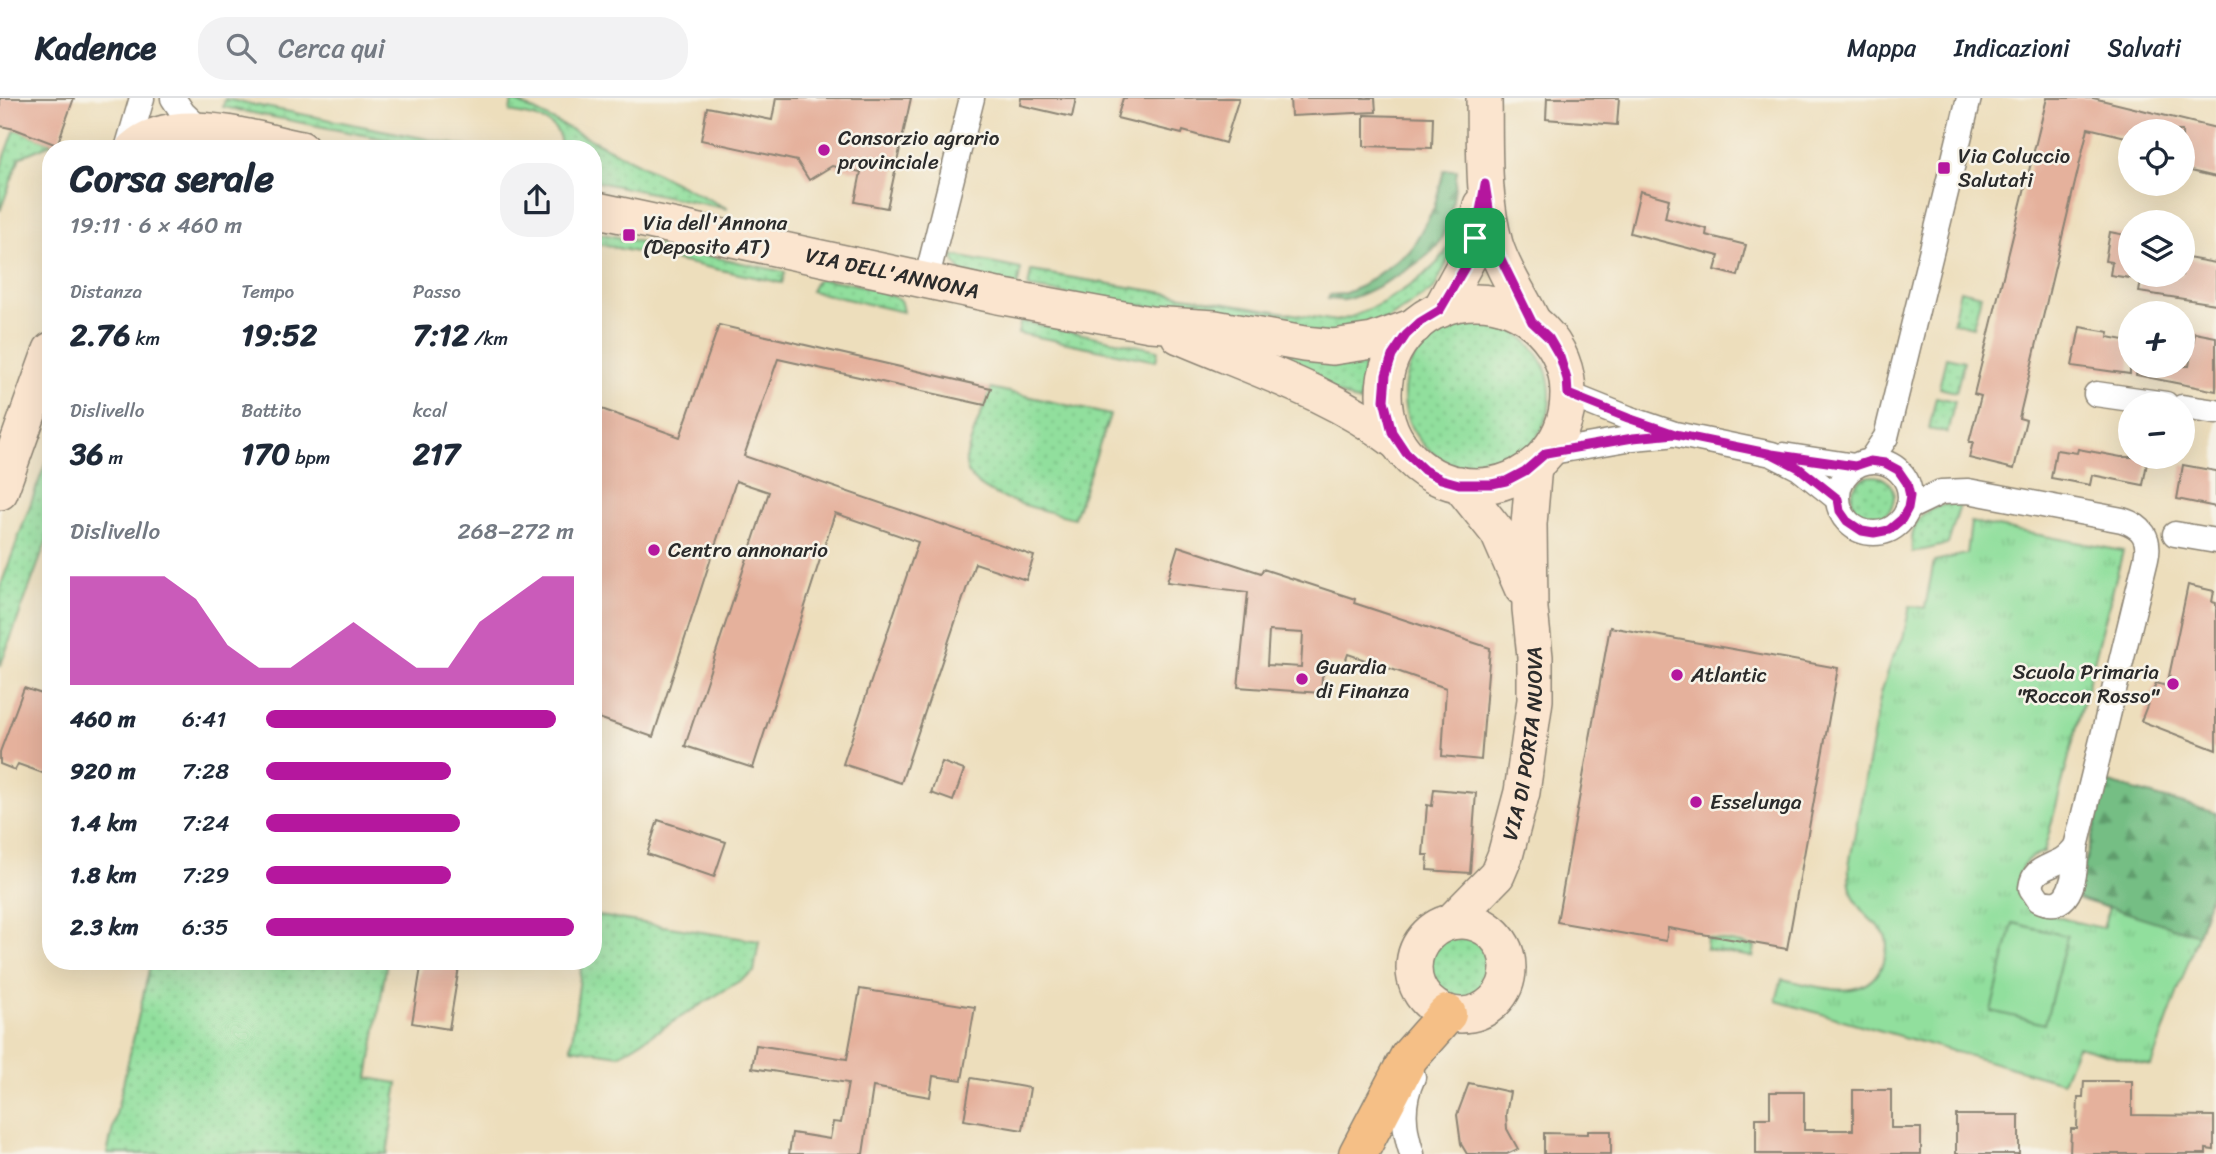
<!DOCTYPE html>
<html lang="it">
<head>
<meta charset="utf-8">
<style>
	:root { --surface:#fff; --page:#f2f2f3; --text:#1f2937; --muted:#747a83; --line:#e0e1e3; --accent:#b5179e }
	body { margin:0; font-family:Sriracha,sans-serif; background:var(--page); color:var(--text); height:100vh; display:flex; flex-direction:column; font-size:26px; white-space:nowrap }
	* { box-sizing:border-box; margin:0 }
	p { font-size:23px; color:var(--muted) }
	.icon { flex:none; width:38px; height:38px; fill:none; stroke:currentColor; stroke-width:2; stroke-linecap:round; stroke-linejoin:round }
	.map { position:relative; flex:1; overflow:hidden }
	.details { position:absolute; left:42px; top:42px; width:560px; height:830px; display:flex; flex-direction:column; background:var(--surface); border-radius:28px; box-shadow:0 7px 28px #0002 }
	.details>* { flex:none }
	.tools { position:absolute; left:2118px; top:21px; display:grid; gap:14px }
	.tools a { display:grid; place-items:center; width:77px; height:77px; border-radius:50%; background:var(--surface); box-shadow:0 7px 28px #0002; font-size:35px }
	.pin { position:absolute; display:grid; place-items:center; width:60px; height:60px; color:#fff; margin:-30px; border-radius:14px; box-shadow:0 4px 10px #0006 }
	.round { display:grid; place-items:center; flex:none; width:74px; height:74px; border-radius:28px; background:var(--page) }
	.overview { display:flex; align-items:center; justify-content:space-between; height:119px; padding:0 28px }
	h1 { font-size:38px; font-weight:700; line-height:52px }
	.metrics { display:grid; grid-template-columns:repeat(3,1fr); gap:10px; height:119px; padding:7px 28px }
	.metrics div { display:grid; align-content:center }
	.metrics b { font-size:30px; font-weight:700 }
	.metrics small { font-size:19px; font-weight:400 }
	.metrics p { font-size:19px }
	.chart { height:196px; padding:14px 28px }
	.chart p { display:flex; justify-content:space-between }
	.chart svg { width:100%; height:126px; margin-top:7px; fill:var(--accent); opacity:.7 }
	ul { padding:0 28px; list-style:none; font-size:23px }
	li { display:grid; grid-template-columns:112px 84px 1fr; align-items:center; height:52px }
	li i { height:18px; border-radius:9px; background:var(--accent) }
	header { display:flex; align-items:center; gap:42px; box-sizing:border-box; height:98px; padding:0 35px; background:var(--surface); border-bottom:2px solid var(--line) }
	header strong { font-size:33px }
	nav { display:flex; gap:38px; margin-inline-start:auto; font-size:24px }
	.search { width:490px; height:63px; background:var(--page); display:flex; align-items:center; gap:18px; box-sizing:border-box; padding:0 24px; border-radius:28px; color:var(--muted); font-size:26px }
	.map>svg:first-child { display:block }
	.grass { fill:url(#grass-dots); stroke:#5e8564; stroke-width:2 }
	.forest { fill:url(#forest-firs); stroke:#507458; stroke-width:2 }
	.park { fill:url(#park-tufts); stroke:#5e8564; stroke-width:2 }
	.garden { fill:#91df9d; stroke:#5e8564; stroke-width:2 }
	.building { fill:#e5b19c; fill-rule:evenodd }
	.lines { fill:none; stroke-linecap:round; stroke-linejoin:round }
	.street-casing { stroke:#8c8474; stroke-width:27 }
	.secondary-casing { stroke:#8c8474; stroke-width:38 }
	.highway-casing { stroke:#8c8474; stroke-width:41 }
	.street { stroke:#fff; stroke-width:24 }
	.secondary { stroke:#fbe5cf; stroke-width:35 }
	.highway { stroke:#f5bf86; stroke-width:38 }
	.route-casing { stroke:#fff; stroke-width:14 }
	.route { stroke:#b5179e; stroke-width:9 }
	.poi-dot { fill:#b5179e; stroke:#f7f3e8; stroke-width:2.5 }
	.labels { text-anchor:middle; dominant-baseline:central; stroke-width:5; stroke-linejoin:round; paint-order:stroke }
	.poi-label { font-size:21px; fill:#2b2b2b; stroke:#f7f3e8; text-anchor:start }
	.street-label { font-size:21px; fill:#2b2b2b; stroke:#f7f3e8 }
</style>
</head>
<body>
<header>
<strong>Kadence</strong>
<div class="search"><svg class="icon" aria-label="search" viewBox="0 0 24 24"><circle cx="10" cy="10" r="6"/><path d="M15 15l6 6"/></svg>Cerca qui</div>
<nav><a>Mappa</a><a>Indicazioni</a><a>Salvati</a></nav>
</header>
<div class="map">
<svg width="2216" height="1056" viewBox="0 0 2216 1056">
	<defs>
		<pattern id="grass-dots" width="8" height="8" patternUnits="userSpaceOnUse" patternTransform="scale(1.75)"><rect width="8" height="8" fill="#91df9d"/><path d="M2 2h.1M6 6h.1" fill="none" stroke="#7dc087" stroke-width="1.8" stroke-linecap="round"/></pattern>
		<pattern id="forest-firs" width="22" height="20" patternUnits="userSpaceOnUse" patternTransform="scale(1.75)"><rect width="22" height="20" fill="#74be84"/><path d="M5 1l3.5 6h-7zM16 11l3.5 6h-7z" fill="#5f9b6c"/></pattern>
		<pattern id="park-tufts" width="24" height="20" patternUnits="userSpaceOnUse" patternTransform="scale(1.75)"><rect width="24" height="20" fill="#91df9d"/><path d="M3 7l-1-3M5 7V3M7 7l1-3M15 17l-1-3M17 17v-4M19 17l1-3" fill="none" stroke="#7dc087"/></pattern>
	</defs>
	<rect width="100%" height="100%" fill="#f7f3e8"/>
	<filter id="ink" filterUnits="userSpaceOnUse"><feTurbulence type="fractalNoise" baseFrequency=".0143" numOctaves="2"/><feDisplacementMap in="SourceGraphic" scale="14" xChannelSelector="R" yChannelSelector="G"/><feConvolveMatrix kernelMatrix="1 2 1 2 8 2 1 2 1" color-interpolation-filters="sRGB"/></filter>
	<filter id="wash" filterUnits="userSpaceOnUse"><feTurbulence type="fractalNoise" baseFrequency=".00686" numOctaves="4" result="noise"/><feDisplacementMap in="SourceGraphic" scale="28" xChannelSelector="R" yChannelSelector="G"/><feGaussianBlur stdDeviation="1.57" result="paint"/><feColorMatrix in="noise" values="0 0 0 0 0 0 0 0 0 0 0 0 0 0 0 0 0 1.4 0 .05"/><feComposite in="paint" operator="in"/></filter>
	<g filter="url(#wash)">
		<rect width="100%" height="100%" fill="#eddebc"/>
		<g class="grass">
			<path d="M505,0H509L728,111L593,83V51H560C564,21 532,19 510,14L512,2Z"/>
			<polygon points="225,1 478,51 479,51 433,51 223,9"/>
			<polygon points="15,31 53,45 20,59 0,113 0,72"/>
			<path d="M1459,131H1463L1434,191L1377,228L1345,239L1028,190L1031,173L1336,223C1366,217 1413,189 1435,167C1445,157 1452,144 1459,131Z"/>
			<polygon points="593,134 785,174 782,185 593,145"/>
			<polygon points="951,157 1021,171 1017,189 961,174"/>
			<path d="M817,182C834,180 890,192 901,204L903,214L811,193Z"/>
			<polygon points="1960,192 1981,197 1973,229 1953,224"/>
			<polygon points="1021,223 1158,252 1156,263 1018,235"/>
			<circle cx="1477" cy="297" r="73"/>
			<polygon points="1209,238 1367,259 1361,287 1360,305"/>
			<polygon points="1946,259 1964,263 1956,294 1939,290"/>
			<path d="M991,290L1110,317L1074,420C1048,413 962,398 966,362C969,342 984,310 991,290Z"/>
			<polygon points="1936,299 1955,303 1947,335 1929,331"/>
			<polygon points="51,350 51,431 0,569 0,490"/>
			<circle cx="1873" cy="399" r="21"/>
			<path d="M1961,404L1948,446L1912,455C1909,417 1927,408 1961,404Z"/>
			<polygon points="593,817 759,843 754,874 619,957 571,950 582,863 593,863"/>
			<circle cx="1461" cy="870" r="33"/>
			<polygon points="1707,840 1755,848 1753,859 1706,851"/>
			<polygon points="151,863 387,863 368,980 398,985 387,1056 107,1056"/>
		</g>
		<g class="forest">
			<path d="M1444,72H1457C1454,98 1452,123 1438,146C1428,163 1365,198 1344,202C1339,203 1333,201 1328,201L1330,197L1343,196L1360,189L1410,153L1434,110Z"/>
			<polygon points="2106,684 2216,715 2216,779 2198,837 2076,800"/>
		</g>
		<path class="park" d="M1971,424L2123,453L2044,754C2032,758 2024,761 2020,774C2017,782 2016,794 2021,801C2033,816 2084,826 2103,830L2109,809L2198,837L2151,968L2077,948L2062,984L1776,903L1782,881C1814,887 1863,907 1881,869C1886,860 1889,847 1885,837C1881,830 1876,826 1870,821C1853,805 1848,790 1849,767L1881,595L1892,561L1903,540L1910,508L1925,510L1934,463L1967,456Z"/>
		<polygon class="garden" points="2013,825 2067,838 2045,926 1991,913"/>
		<g id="blocks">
			<g class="building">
				<polygon points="0,0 74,0 57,47 15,31 0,28"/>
				<polygon points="776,0 911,0 887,110 855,104 861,74 832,68 809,82 797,63 701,42 707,9 772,22"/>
				<polygon points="1021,0 1076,0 1072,19 1020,7"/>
				<polygon points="1123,0 1239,0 1225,45 1183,33 1182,36 1117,20"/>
				<polygon points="1290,0 1375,0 1376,14 1291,18"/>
				<polygon points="1547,0 1619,0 1617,27 1546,21"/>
				<polygon points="2047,0 2093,0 2216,30 2216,79 2182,71 2182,33 2130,33 2130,40 2088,30 2019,320 2026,322 2014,371 1969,360 1973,344 1969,344 1981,298 1974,296"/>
				<polygon points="1364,17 1433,19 1432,50 1364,48"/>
				<polygon points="1640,93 1669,101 1665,120 1707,131 1706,137 1746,147 1738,178 1715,172 1719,158 1630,135"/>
				<polygon points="2110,134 2130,138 2130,180 2110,177 2112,164 2105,163"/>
				<polygon points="2182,159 2216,165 2216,206 2139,194 2142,177 2182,177"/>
				<polygon points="719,227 991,290 985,307 778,261 744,358 1034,458 1026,482 975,465 901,685 843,666 918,444 835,415 753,670 685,648 769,394 736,383 653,639 593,618 593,308 680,339"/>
				<polygon points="2080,229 2109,234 2108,239 2130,243 2130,276 2072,268"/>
				<polygon points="2195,235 2216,239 2216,293 2136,277 2137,268 2189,268"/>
				<polygon points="2078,351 2121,359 2148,359 2143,387 2092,377 2090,387 2051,380 2056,352 2077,355"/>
				<polygon points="2183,367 2216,373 2216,409 2177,401"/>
				<path d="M1178,448L1261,475L1263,471L1355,501L1354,505L1490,550L1481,662L1442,658L1446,590L1348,556L1344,567L1328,565L1322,579L1321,595L1238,589L1248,494L1167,484ZM1269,533L1303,535L1301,569L1267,567Z"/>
				<polygon points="2188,487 2214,493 2212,504 2216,505 2216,652 2141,623 2156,585 2167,588"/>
				<polygon points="1610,529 1838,570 1787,851 1668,830 1666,843 1557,824"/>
				<polygon points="24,590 51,599 51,678 18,666 15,672 0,666 0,654"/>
				<polygon points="942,664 964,672 953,703 931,695"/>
				<polygon points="1434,691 1476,695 1470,775 1427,772 1428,757 1423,757 1427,707 1432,708"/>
				<polygon points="658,722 726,744 714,779 647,756"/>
				<polygon points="422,863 460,863 449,931 412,925"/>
				<polygon points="860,891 975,909 962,982 933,978 930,999 873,989 863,1056 789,1056 792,1035 830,1041 833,1024 841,1025 848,985 752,970 756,947 847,961"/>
				<polygon points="971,980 1030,990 1023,1032 964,1022"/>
				<polygon points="2084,983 2132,983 2132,1017 2214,1018 2214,1052 2206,1051 2206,1056 2070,1056 2071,1031 2077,1031 2078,999 2083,999"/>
				<polygon points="1469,985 1510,994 1506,1016 1507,1031 1518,1051 1507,1056 1467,1056 1461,1046 1457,1017"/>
				<polygon points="1853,992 1891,992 1891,1030 1921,1030 1921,1056 1756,1056 1756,1020 1770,1020 1770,994 1804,994 1804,1032 1853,1032"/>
				<rect x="1956" y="1017" width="63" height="39"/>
				<polygon points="1588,1033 1611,1033 1611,1056 1544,1056 1544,1035 1588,1036"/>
			</g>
		</g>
	</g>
	<g filter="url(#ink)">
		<use href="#blocks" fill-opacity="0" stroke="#8c8474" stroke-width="2"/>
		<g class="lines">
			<g class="street-casing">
				<g id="street">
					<polyline points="173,0 183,15 201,32"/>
					<polyline points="127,51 142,0"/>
					<polyline points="926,183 972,0"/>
					<polyline points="1568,296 1628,320 1675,336 1772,356 1799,370 1838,401"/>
					<polyline points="2096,296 2166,306"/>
					<polyline points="2182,309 2216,314"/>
					<polyline points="1546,355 1633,340 1667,337"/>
					<polyline points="1783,357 1855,368"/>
					<polyline points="1870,363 1886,339 1969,0"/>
					<circle cx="1874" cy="399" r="36"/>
					<path d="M1908,410L1941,394L1968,393L2122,422C2142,428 2151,440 2146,461L2076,749"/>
					<polyline points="2175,436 2216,443"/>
					<path d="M2076,749C2076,772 2073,818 2039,802L2031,790C2033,772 2044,771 2058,764C2066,761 2070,755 2076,749Z"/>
					<path d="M1412,1056C1403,1029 1401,1005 1413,979"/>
				</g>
			</g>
			<g class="secondary-casing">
				<g id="secondary">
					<path d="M1484,0C1485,48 1482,99 1495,146C1503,173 1521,198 1533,224"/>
					<path d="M133,51C174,14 251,41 301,51"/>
					<path id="s1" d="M593,111L998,198L1150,226L1215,230L1304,246L1333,249L1373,243L1415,228"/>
					<circle cx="1476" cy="296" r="92"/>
					<polyline points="1440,212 1470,157 1481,107"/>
					<path d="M1179,238C1254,270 1333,295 1398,345"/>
					<polyline points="1459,386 1498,435 1522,490"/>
					<polyline points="0,394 51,252"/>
					<circle cx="1461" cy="870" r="47"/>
					<path id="s2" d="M1451,824L1497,777L1505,758L1522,694L1535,602V559L1530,511L1529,426L1534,367"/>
				</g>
			</g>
			<g class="highway-casing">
				<polyline id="highway" points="1358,1056 1409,959 1447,916"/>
			</g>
			<use href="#street" class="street"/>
			<use href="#secondary" class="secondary"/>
			<use href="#highway" class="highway"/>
		</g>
	</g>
	<g class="lines" filter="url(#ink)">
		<g class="route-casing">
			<polyline id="route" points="1475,140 1465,169 1440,212 1420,224 1406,237 1392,258 1386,277 1384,302 1392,334 1406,355 1424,372 1441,381 1459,386 1492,386 1506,383 1525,373 1546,355 1633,340 1675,336 1772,356 1799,370 1838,401 1840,413 1847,423 1862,433 1874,435 1889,432 1902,421 1908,410 1910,398 1907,385 1898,372 1885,365 1870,363 1855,368 1772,356 1675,336 1628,320 1568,296 1567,281 1560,259 1549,240 1532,224 1500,159 1493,135 1485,86 1475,140"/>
		</g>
		<use href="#route" class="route"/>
	</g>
	<g class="poi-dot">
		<circle cx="824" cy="52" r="7"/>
		<rect x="1937" y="63" width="14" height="14" rx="3.5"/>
		<rect x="622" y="130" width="14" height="14" rx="3.5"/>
		<circle cx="654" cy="452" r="7"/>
		<circle cx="1677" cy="577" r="7"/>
		<circle cx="1302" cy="581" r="7"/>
		<circle cx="2173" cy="586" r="7"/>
		<circle cx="1696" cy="704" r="7"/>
	</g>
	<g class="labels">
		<g class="poi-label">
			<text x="838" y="40">Consorzio agrario<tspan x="838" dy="24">provinciale</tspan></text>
			<text x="1958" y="58">Via Coluccio<tspan x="1958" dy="24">Salutati</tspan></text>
			<text x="643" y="125">Via dell'Annona<tspan x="643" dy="24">(Deposito AT)</tspan></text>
			<text x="668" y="452">Centro annonario</text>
			<text x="1316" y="569">Guardia<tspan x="1316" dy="24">di Finanza</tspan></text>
			<text x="2159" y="574" text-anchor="end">Scuola Primaria<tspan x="2159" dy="24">"Roccon Rosso"</tspan></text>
			<text x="1691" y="577">Atlantic</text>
			<text x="1710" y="704">Esselunga</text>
		</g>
		<g class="street-label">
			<text stroke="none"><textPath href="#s1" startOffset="306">VIA DELL'ANNONA</textPath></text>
			<text stroke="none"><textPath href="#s2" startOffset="201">VIA DI PORTA NUOVA</textPath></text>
		</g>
	</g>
</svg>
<div class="tools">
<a><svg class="icon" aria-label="locate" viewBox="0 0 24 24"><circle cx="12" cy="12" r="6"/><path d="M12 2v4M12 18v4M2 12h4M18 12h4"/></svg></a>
<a><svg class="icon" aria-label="layers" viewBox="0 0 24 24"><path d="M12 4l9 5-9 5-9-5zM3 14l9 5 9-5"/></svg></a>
<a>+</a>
<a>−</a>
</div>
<div class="pin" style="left:1475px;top:140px;background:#1e9e55"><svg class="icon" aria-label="arrive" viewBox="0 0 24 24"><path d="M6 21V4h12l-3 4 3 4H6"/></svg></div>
<section class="details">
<div class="overview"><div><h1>Corsa serale</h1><p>19:11 · 6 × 460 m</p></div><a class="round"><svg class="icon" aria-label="share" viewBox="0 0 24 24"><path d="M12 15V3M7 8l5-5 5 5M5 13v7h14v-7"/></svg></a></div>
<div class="metrics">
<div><p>Distanza</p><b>2.76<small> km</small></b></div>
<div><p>Tempo</p><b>19:52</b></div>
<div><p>Passo</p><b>7:12<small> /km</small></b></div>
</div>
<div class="metrics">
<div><p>Dislivello</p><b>36<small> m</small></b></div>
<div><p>Battito</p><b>170<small> bpm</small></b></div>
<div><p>kcal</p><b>217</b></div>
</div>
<div class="chart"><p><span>Dislivello</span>268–272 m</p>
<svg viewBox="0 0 160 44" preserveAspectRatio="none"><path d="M0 44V6L10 6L20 6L30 6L40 14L50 30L60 38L70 38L80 30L90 22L100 30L110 38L120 38L130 22L140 14L150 6L160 6V44z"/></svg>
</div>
<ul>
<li><b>460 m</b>6:41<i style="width:94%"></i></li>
<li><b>920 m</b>7:28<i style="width:60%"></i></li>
<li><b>1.4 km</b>7:24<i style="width:63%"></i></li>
<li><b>1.8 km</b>7:29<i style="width:60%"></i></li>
<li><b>2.3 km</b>6:35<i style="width:100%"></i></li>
</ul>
</section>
</div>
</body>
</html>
